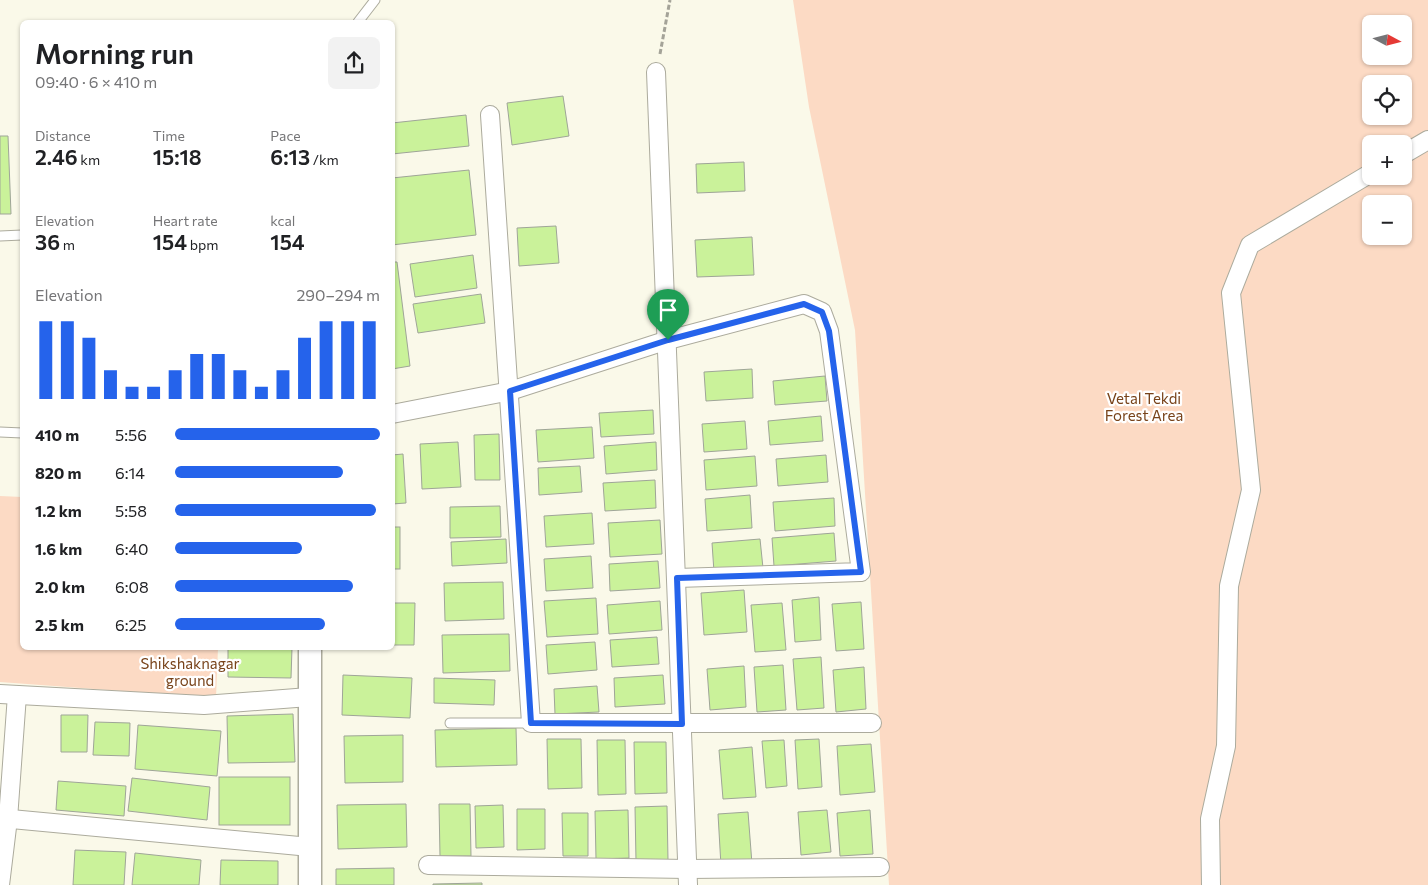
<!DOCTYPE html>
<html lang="en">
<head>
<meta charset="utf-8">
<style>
	:root { --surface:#fff; --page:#f2f2f2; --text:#202124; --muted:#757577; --accent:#2563eb }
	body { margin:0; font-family:Commissioner,sans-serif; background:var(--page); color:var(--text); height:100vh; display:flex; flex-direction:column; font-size:19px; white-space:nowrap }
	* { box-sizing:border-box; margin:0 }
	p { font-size:16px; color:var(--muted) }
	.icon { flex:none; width:28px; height:28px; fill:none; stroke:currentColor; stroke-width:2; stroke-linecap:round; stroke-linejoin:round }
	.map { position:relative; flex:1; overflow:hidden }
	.panel { position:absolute; left:20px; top:20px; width:375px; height:630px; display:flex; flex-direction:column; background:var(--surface); border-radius:8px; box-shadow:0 1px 4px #0004 }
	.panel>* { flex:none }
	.needle { width:32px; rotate:97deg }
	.fabs { position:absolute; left:1362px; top:15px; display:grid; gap:10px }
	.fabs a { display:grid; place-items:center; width:50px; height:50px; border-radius:8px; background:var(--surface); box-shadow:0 1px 4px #0004; font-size:25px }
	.pin { position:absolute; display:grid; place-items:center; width:42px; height:42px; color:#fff; margin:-51px -21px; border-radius:50% 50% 50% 0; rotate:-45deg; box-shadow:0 0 5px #0007 }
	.pin .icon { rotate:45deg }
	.round { display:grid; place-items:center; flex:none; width:52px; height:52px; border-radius:8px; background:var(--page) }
	.summary { display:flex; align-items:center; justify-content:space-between; height:85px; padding:0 15px }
	h1 { font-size:28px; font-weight:600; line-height:38px }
	.figures { display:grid; grid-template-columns:repeat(3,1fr); gap:8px; height:85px; padding:5px 15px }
	.figures div { display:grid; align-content:center }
	.figures b { font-size:21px; font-weight:600 }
	.figures small { font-size:14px; font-weight:400 }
	.figures p { font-size:14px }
	.chart { height:140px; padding:10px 15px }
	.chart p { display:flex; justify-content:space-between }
	.chart svg { width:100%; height:90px; margin-top:5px; stroke:var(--accent); stroke-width:6 }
	ul { padding:0 15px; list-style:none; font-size:16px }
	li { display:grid; grid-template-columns:80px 60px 1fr; align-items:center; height:38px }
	li i { height:12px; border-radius:6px; background:var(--accent) }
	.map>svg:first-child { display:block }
	.green { fill:#fcdac4; fill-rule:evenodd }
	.building { fill:#caf29a; stroke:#9fa598 }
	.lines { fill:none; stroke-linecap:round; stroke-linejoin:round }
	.service-casing { stroke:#acab9d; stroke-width:11 }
	.minor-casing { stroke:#acab9d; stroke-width:20 }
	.tertiary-casing { stroke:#acab9d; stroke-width:25 }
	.path { stroke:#a4a398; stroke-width:3; stroke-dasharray:5 2.5; stroke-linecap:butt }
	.service { stroke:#fff; stroke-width:9 }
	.minor { stroke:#fff; stroke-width:18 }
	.tertiary { stroke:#fff; stroke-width:22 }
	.route-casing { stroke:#fff; stroke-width:10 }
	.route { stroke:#2563eb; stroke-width:6 }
	.labels { text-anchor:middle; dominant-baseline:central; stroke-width:4.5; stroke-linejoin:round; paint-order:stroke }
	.park-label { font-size:15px; fill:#78431a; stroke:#fff }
</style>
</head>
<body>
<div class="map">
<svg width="1428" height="885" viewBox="0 0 1428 885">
	<rect width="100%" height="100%" fill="#faf9e9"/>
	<g class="green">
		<path d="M793,0H1428V885H889L855,330L809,107ZM1371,24H1404V56H1371ZM1371,84H1404V116H1371ZM1371,144H1404V176H1371ZM1371,204H1404V236H1371Z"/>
		<polygon points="0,496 22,497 22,648 218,648 216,698 0,682"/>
	</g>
	<g class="building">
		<polygon points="563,96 569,136 512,145 507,103"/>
		<polygon points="466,115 469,146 392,154 392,123"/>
		<polygon points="0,136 8,136 11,214 0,214"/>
		<polygon points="744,162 745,191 697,193 696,164"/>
		<polygon points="469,170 476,235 392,245 392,178"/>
		<polygon points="556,226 559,263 519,266 517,228"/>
		<polygon points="752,237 754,275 697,277 695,240"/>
		<polygon points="473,255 477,288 415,297 410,264"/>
		<polygon points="392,262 397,262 410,366 392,369"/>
		<polygon points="481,294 485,323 418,333 413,304"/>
		<polygon points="752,369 753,398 706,401 704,372"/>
		<polygon points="825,376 827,401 775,405 773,381"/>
		<polygon points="653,410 654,434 601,437 599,413"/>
		<polygon points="821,416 823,441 770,445 768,421"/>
		<polygon points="745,421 747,449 704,452 702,424"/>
		<polygon points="592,427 594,458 538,462 536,430"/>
		<polygon points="499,434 500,480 475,480 474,435"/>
		<polygon points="458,442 461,487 422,489 420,444"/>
		<polygon points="656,442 657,470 606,474 604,446"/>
		<polygon points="403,454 406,503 392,504 392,455"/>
		<polygon points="826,455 828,482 778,486 776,459"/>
		<polygon points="755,456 757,486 706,490 704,460"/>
		<polygon points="580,466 582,492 539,495 538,468"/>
		<polygon points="655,480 656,508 605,511 603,483"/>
		<polygon points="750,495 752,528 707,531 705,499"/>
		<polygon points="834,498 835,526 775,531 773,502"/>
		<polygon points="500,506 501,537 450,538 450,507"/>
		<polygon points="592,513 594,544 546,547 544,516"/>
		<polygon points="660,520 662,554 610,557 608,523"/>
		<rect x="392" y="527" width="8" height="42"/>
		<polygon points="834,533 836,561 774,566 772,538"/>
		<polygon points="506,539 507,563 452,566 451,542"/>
		<polygon points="760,539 763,568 714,572 712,543"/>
		<polygon points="591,556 593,588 546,591 544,559"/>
		<polygon points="658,561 660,588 610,591 609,564"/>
		<polygon points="503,582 504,619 445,621 444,583"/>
		<polygon points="744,590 747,632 704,635 701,593"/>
		<polygon points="819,597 821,640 795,642 792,600"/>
		<polygon points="596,598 598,634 547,637 544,601"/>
		<polygon points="660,601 662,630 609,634 607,605"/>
		<polygon points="861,602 864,649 836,651 832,604"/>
		<polygon points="392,603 415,603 414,645 392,645"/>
		<polygon points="782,603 786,650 755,652 751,605"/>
		<polygon points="509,634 510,671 443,673 442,635"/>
		<polygon points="657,637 659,664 612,667 610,640"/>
		<polygon points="595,642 597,670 548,674 546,645"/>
		<polygon points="228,648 292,648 291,678 228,677"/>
		<polygon points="821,657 824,708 797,710 793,659"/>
		<polygon points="783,665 786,710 757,712 754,667"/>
		<polygon points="744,666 746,707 710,710 707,669"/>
		<polygon points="864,667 866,709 836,712 833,670"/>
		<polygon points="343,675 412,678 410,718 342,715"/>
		<polygon points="663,675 665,704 615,707 614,678"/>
		<polygon points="434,678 495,680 494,705 434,703"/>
		<polygon points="597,686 599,712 555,714 554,689"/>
		<polygon points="293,714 295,762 228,763 227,716"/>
		<polygon points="61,715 88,715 87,752 61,752"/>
		<polygon points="95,722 130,723 129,756 93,755"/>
		<polygon points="138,725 221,731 217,776 135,769"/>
		<polygon points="516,728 517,765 436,767 435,730"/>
		<polygon points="403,735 403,782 345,783 344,736"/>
		<polygon points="547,739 581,739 582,788 548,789"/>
		<polygon points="819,739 822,787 798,789 795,740"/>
		<polygon points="597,740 625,740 626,794 598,795"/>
		<polygon points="784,740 787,786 766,788 762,741"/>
		<polygon points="634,742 666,742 667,793 635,794"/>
		<polygon points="871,744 875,792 840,795 837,746"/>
		<polygon points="752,747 756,797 723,799 719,750"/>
		<rect x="219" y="777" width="71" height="48"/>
		<polygon points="132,778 210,787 207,820 128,811"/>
		<polygon points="58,781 126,786 124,816 56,810"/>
		<polygon points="406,804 407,847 338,849 337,805"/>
		<polygon points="439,804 470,804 471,856 440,856"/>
		<polygon points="503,805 504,847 476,848 475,806"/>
		<polygon points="667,806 668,860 636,861 635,807"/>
		<polygon points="517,809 545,809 545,849 517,850"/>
		<polygon points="628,810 629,858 596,859 595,811"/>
		<polygon points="827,810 831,852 801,855 798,812"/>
		<polygon points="870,810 873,854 840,856 837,813"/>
		<polygon points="748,812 752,864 721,866 718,814"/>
		<polygon points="562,813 588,813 588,856 563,856"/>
		<polygon points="75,850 126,852 124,885 73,885"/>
		<polygon points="135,853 201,860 199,885 132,885"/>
		<polygon points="221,860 278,861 278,885 220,885"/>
		<polygon points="394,868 394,885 336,885 336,869"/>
		<polygon points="482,883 482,885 433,885 433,884"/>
	</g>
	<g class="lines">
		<g class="service-casing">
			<g id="service">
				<polyline points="358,22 375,0"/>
				<polyline points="0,236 22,235"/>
				<polyline points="0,432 22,433"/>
				<polyline points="450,723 531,723"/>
			</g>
		</g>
		<g class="minor-casing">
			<g id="minor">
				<polyline points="656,72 688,885"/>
				<polyline points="490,115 531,723 872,723"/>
				<polyline points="1404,154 1428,140"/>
				<polyline points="392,414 510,391 668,340 804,304 822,312 829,331 861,572 677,578"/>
				<polyline points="0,694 204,705 309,697"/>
				<polyline points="0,818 310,847"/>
				<polyline points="428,865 688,869 880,867"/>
				<polyline points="0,885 8,819 17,695"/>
				<polyline points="1211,885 1210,819 1226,746 1229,586 1251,490 1231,293 1250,245 1371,173"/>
			</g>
		</g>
		<g class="tertiary-casing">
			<polyline id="tertiary" points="310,885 310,648"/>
		</g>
		<polyline class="path" points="660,54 670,0"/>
		<use href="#service" class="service"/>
		<use href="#minor" class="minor"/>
		<use href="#tertiary" class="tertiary"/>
	</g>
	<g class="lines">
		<g class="route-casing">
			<polygon id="route" points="804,304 822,312 829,331 861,572 677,578 682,724 531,723 510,391 668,340"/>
		</g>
		<use href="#route" class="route"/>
	</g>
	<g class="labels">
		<g class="park-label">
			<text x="1144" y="398">Vetal Tekdi<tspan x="1144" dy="17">Forest Area</tspan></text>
			<text x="190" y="663">Shikshaknagar<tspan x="190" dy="17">ground</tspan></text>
		</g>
	</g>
</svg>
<div class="fabs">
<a><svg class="needle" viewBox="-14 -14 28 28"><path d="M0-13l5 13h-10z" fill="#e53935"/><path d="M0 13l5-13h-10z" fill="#757577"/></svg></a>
<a><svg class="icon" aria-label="locate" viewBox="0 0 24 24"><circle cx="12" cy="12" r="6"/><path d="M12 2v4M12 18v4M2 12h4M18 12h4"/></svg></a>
<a>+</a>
<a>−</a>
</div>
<div class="pin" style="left:668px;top:340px;background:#1e9e55"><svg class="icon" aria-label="arrive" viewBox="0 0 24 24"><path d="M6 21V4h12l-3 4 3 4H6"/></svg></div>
<section class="panel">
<div class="summary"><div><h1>Morning run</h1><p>09:40 · 6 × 410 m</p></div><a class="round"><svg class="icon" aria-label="share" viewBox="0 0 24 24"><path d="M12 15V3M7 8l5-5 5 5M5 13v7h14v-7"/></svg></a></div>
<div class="figures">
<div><p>Distance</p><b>2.46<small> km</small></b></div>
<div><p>Time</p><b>15:18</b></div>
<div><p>Pace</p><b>6:13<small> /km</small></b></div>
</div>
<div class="figures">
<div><p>Elevation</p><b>36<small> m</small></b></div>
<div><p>Heart rate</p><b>154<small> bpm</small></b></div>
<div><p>kcal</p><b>154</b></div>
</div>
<div class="chart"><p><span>Elevation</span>290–294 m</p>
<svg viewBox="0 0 160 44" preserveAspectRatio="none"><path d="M5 44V6M15 44V6M25 44V14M35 44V30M45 44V38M55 44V38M65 44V30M75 44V22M85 44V22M95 44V30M105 44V38M115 44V30M125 44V14M135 44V6M145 44V6M155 44V6"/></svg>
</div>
<ul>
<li><b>410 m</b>5:56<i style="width:100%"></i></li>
<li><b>820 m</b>6:14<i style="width:82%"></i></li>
<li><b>1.2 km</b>5:58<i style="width:98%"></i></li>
<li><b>1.6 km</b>6:40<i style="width:62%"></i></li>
<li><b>2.0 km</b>6:08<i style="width:87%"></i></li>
<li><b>2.5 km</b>6:25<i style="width:73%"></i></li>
</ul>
</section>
</div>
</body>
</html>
